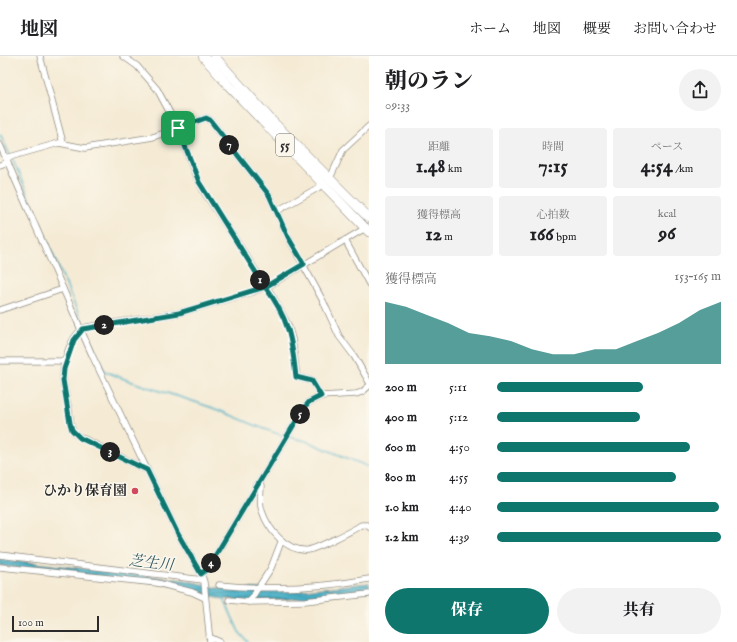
<!DOCTYPE html>
<html lang="ja">
<head>
<meta charset="utf-8">
<style>
	:root { --surface:#fff; --page:#f2f2f2; --text:#202124; --muted:#757577; --line:#e0e0e0; --accent:#0f766e }
	body { margin:0; font-family:"IM FELL English","Noto Serif JP",serif; background:var(--page); color:var(--text); height:100vh; display:flex; flex-direction:column; font-size:15px; white-space:nowrap }
	* { box-sizing:border-box; margin:0 }
	p { font-size:13px; color:var(--muted) }
	.icon { flex:none; width:22px; height:22px; fill:none; stroke:currentColor; stroke-width:2; stroke-linecap:round; stroke-linejoin:round }
	.map { position:relative; flex:1; overflow:hidden }
	.details { display:flex; flex-direction:column; background:var(--surface); width:368px }
	.details>* { flex:none }
	.scale { position:absolute; left:12px; bottom:10px; width:87px; box-sizing:border-box; padding-left:4px; border:2px solid #2b2b2b; border-top:0; font-size:11px; line-height:14px; white-space:nowrap; color:#2b2b2b; -webkit-text-stroke:3px #fbf7ec; paint-order:stroke }
	.pin { position:absolute; display:grid; place-items:center; width:34px; height:34px; color:#fff; margin:-17px; border-radius:8px; box-shadow:0 2px 6px #0006 }
	.km { position:absolute; width:20px; height:20px; margin:-10px; border-radius:50%; background:#222; color:#fff; font-size:11px; line-height:20px; text-align:center }
	.round { display:grid; place-items:center; flex:none; width:42px; height:42px; border-radius:21px; background:var(--page) }
	.overview { display:flex; align-items:center; justify-content:space-between; height:68px; padding:0 16px }
	h1 { font-size:22px; font-weight:800; line-height:30px }
	.figures { display:grid; grid-template-columns:repeat(3,1fr); gap:6px; height:68px; padding:4px 16px }
	.figures div { display:grid; align-content:center; border-radius:4px; background:var(--page); text-align:center }
	.figures b { font-size:20px; font-weight:800 }
	.figures small { font-size:11px; font-weight:400 }
	.figures p { font-size:11px }
	.chart { height:112px; padding:8px 16px }
	.chart p { display:flex; justify-content:space-between }
	.chart svg { width:100%; height:72px; margin-top:4px; fill:var(--accent); opacity:.7 }
	.cta { display:flex; gap:8px; margin-top:auto; padding:8px 16px }
	.cta a { flex:1; height:46px; border-radius:24px; background:var(--accent); color:#fff; font-size:16px; font-weight:800; line-height:46px; text-align:center }
	.cta a+a { background:var(--page); color:var(--text) }
	ul { padding:0 16px; list-style:none; font-size:13px }
	li { display:grid; grid-template-columns:64px 48px 1fr; align-items:center; height:30px }
	li i { height:10px; border-radius:5px; background:var(--accent) }
	header { display:flex; align-items:center; gap:24px; box-sizing:border-box; height:56px; padding:0 20px; background:var(--surface); border-bottom:1px solid var(--line) }
	header strong { font-size:19px }
	nav { display:flex; gap:22px; margin-inline-start:auto; font-size:14px }
	main { display:flex; flex:1; min-height:0 }
	.map>svg:first-child { display:block }
	.water { fill:url(#water-rules); stroke:#3a6e79 }
	.lines { fill:none; stroke-linecap:round; stroke-linejoin:round }
	.stream { stroke:#48b0c7; stroke-width:1.5 }
	.minor-casing { stroke:#908b80; stroke-width:7 }
	.trunk-casing { stroke:#908b80; stroke-width:10 }
	.minor { stroke:#fff; stroke-width:5.5 }
	.trunk { stroke:#fff; stroke-width:9 }
	.route-casing { stroke:#fff; stroke-width:8 }
	.route { stroke:#0f766e; stroke-width:5 }
	.poi-dot { fill:#d1495b; stroke:#fbf7ec; stroke-width:1.5 }
	.labels { text-anchor:middle; dominant-baseline:central; stroke-width:3; stroke-linejoin:round; paint-order:stroke }
	.shield { fill:#fbf7ec; stroke:#696865; stroke-width:1 }
	.shield-label { font-size:13px; font-weight:bold; fill:#2b2b2b }
	.poi-label { font-size:14px; font-weight:bold; fill:#2b2b2b; stroke:#fbf7ec; text-anchor:end }
	.water-label { font-size:15px; font-style:italic; fill:#355a62; stroke:#fbf7ec }
</style>
</head>
<body>
<header>
<strong>地図</strong>
<nav><a>ホーム</a><a>地図</a><a>概要</a><a>お問い合わせ</a></nav>
</header>
<main>
<div class="map">
<svg width="369" height="586" viewBox="0 0 369 586">
	<defs>
		<pattern id="water-rules" width="6" height="5" patternUnits="userSpaceOnUse"><rect width="6" height="5" fill="#48b0c7"/><path d="M0 2.5h6" fill="none" stroke="#3c8fa2"/></pattern>
	</defs>
	<rect width="100%" height="100%" fill="#fbf7ec"/>
	<filter id="ink" filterUnits="userSpaceOnUse"><feTurbulence type="fractalNoise" baseFrequency=".025" numOctaves="2"/><feDisplacementMap in="SourceGraphic" scale="8" xChannelSelector="R" yChannelSelector="G"/><feConvolveMatrix kernelMatrix="1 2 1 2 8 2 1 2 1" color-interpolation-filters="sRGB"/></filter>
	<filter id="wash" filterUnits="userSpaceOnUse"><feTurbulence type="fractalNoise" baseFrequency=".012" numOctaves="4" result="noise"/><feDisplacementMap in="SourceGraphic" scale="16" xChannelSelector="R" yChannelSelector="G"/><feGaussianBlur stdDeviation="0.9" result="paint"/><feColorMatrix in="noise" values="0 0 0 0 0 0 0 0 0 0 0 0 0 0 0 0 0 1.4 0 .05"/><feComposite in="paint" operator="in"/></filter>
	<g filter="url(#wash)">
		<rect width="100%" height="100%" fill="#f5ebd5"/>
		<polygon class="water" points="0,503 185,524 218,532 303,534 369,527 369,535 278,544 245,545 217,542 169,528 0,510"/>
		<g class="lines">
			<g class="stream">
				<polyline points="0,78 10,99"/>
				<path d="M12,102L87,278L105,315C137,330 171,337 204,349C232,358 257,372 285,380"/>
				<polyline points="289,381 306,385 369,411"/>
				<polyline points="223,541 239,576 248,586"/>
			</g>
		</g>
	</g>
	<g filter="url(#ink)">
		<g class="lines">
			<g class="minor-casing">
				<g id="minor">
					<polyline points="40,0 63,87"/>
					<polyline points="123,0 137,10 157,33 178,72 195,118 203,134 273,241 288,269 292,283 297,321 312,325 321,340"/>
					<polyline points="0,89 92,299 178,478 201,518 204,526 210,586"/>
					<polyline points="6,102 59,87 85,92 153,81 200,64 206,62 210,64 269,139 288,181 323,245 339,280 354,300 369,326"/>
					<polyline points="0,109 8,106"/>
					<polyline points="329,122 332,118 343,94 369,70"/>
					<polyline points="277,155 323,129"/>
					<polyline points="345,184 369,228"/>
					<polyline points="0,254 63,233"/>
					<polyline points="0,305 66,305"/>
					<path d="M147,414L80,381C69,375 71,366 69,354C67,344 64,334 63,323C63,306 70,278 87,271L179,257L252,236L270,229L367,171"/>
					<path d="M257,429L261,430C261,438 259,447 262,455C268,473 286,496 308,494C316,493 354,474 361,469H367L369,471"/>
					<polyline points="281,486 271,512 249,546 305,545 369,538"/>
					<polyline points="0,499 203,524"/>
					<polyline points="0,511 157,527 192,536 205,542"/>
					<polyline points="201,518 207,513 221,490 304,352 309,346 321,340 356,338 362,336 369,330"/>
					<path d="M219,529C269,534 320,532 369,523"/>
					<polyline points="229,544 249,546"/>
					<polyline points="209,581 220,586"/>
				</g>
			</g>
			<g class="trunk-casing">
				<g id="trunk">
					<polyline points="203,0 228,29 369,176"/>
					<polyline points="214,0 272,65 369,162"/>
				</g>
			</g>
			<use href="#minor" class="minor"/>
			<use href="#trunk" class="trunk"/>
		</g>
	</g>
	<g class="lines" filter="url(#ink)">
		<g class="route-casing">
			<path id="route" d="M178,72L199,126L265,231L179,257L83,273L74,284L64,313L63,324L70,367L72,374L80,382L147,414L178,478L201,518L207,513L221,490L304,352L309,346L321,340L312,325L296,321C292,284 289,262 265,231L304,208L288,181L269,139L210,64L206,62L178,72"/>
		</g>
		<use href="#route" class="route"/>
	</g>
	<circle class="poi-dot" cx="135" cy="435" r="4"/>
	<g class="labels">
		<rect class="shield" x="276" y="78" width="18" height="22" rx="3"/>
		<g class="shield-label">
			<text x="285" y="89">55</text>
		</g>
		<g class="poi-label">
			<text x="127" y="435">ひかり保育園</text>
		</g>
		<g class="water-label">
			<text transform="translate(151 507) rotate(6)">芝生川</text>
		</g>
	</g>
</svg>
<div class="scale">100 m</div>
<div class="pin" style="left:178px;top:72px;background:#1e9e55"><svg class="icon" aria-label="arrive" viewBox="0 0 24 24"><path d="M6 21V4h12l-3 4 3 4H6"/></svg></div>
<b class="km" style="left:260px;top:224px">1</b>
<b class="km" style="left:104px;top:269px">2</b>
<b class="km" style="left:110px;top:396px">3</b>
<b class="km" style="left:211px;top:507px">4</b>
<b class="km" style="left:300px;top:358px">5</b>
<b class="km" style="left:229px;top:89px">7</b>
</div>
<section class="details">
<div class="overview"><div><h1>朝のラン</h1><p>09:33</p></div><a class="round"><svg class="icon" aria-label="share" viewBox="0 0 24 24"><path d="M12 15V3M7 8l5-5 5 5M5 13v7h14v-7"/></svg></a></div>
<div class="figures">
<div><p>距離</p><b>1.48<small> km</small></b></div>
<div><p>時間</p><b>7:15</b></div>
<div><p>ペース</p><b>4:54<small> /km</small></b></div>
</div>
<div class="figures">
<div><p>獲得標高</p><b>12<small> m</small></b></div>
<div><p>心拍数</p><b>166<small> bpm</small></b></div>
<div><p>kcal</p><b>96</b></div>
</div>
<div class="chart"><p><span>獲得標高</span>153–165 m</p>
<svg viewBox="0 0 160 44" preserveAspectRatio="none"><path d="M0 44V6L10 9L20 14L30 19L40 25L50 27L60 30L70 35L80 38L90 38L100 35L110 35L120 30L130 25L140 19L150 11L160 6V44z"/></svg>
</div>
<ul>
<li><b>200 m</b>5:11<i style="width:65%"></i></li>
<li><b>400 m</b>5:12<i style="width:64%"></i></li>
<li><b>600 m</b>4:50<i style="width:86%"></i></li>
<li><b>800 m</b>4:55<i style="width:80%"></i></li>
<li><b>1.0 km</b>4:40<i style="width:99%"></i></li>
<li><b>1.2 km</b>4:39<i style="width:100%"></i></li>
</ul>
<div class="cta"><a>保存</a><a>共有</a></div>
</section>
</main>
</body>
</html>
